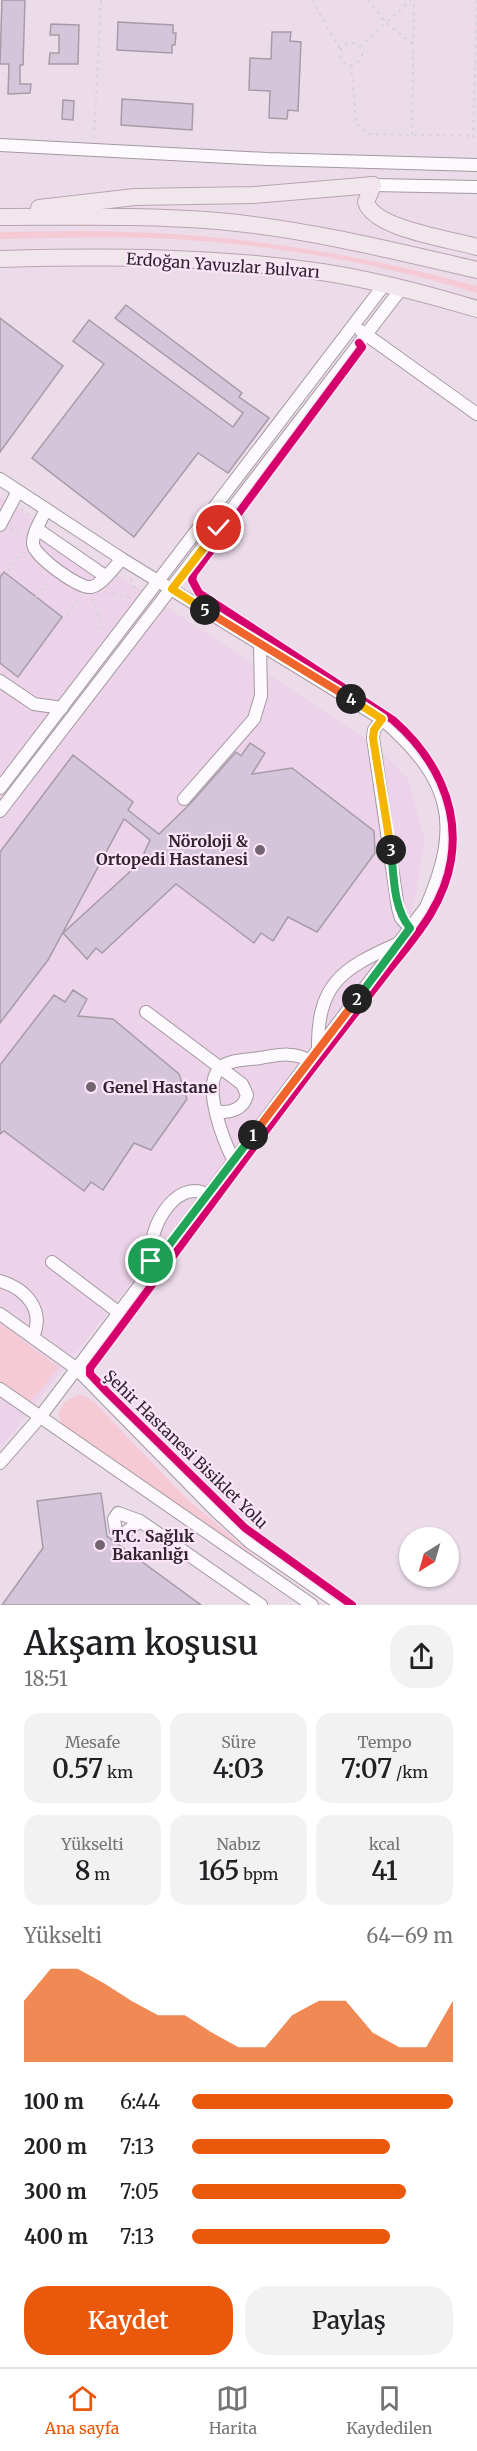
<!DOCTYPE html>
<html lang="tr">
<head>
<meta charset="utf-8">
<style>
	:root { --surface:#fff; --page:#f2f2f2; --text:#202124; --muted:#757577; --line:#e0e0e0; --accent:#ea580c }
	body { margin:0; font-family:Merriweather,serif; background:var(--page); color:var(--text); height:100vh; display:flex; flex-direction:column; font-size:22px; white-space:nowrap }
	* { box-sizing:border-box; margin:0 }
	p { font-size:20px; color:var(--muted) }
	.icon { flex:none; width:33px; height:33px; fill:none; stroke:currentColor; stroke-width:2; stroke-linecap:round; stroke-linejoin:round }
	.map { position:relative; height:1605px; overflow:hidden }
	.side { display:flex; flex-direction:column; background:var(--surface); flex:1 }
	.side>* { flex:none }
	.needle { width:39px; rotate:217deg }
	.buttons { position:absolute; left:399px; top:1527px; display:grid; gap:12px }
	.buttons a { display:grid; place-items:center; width:60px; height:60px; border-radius:50%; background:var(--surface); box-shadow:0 2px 4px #0004; font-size:30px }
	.pin { position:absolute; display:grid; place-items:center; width:51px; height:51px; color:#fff; margin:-26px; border:3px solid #fff; border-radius:50%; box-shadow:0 2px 6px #0007 }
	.km { position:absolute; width:30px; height:30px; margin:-15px; border-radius:50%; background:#222; color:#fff; font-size:16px; line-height:30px; text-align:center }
	.round { display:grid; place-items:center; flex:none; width:63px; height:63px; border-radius:24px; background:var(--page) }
	.headline { display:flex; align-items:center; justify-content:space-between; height:102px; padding:0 24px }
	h1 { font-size:33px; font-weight:600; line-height:45px }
	.figures { display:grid; grid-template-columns:repeat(3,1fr); gap:9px; height:102px; padding:6px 24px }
	.figures div { display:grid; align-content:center; border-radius:15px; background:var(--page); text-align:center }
	.figures b { font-size:26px; font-weight:600 }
	.figures small { font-size:16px; font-weight:400 }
	.figures p { font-size:16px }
	.chart { height:168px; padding:12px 24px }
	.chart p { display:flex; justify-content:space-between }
	.chart svg { width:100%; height:108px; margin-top:6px; fill:var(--accent); opacity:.7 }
	.action { display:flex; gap:12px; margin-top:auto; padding:12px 24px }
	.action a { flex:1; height:69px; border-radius:24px; background:var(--accent); color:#fff; font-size:24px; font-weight:600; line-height:69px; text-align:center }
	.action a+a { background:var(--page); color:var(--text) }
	ul { padding:0 24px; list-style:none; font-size:20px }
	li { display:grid; grid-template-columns:96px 72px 1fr; align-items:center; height:45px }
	li i { height:15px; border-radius:8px; background:var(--accent) }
	.dock { display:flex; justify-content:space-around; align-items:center; height:84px; border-top:2px solid var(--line); background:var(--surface); font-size:16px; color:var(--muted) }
	.dock a { display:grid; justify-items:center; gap:3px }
	.dock .selected { color:var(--accent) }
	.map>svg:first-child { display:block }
	.built { fill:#edd3e9 }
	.green { fill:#f5cad5 }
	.building { fill:#d5c5da; stroke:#a69ca7; stroke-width:1.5 }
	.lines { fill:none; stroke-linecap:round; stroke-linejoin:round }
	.minor-casing { stroke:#a498a2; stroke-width:14 }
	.major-casing { stroke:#b9a4b1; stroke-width:18 }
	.path { stroke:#d7d3d6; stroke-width:2; stroke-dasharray:3 4.5; stroke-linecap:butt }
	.minor { stroke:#fcfafc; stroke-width:12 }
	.major { stroke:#f0e6ec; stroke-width:16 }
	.cycleway-casing { stroke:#fce5f8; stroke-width:11 }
	.cycleway { stroke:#d6006c; stroke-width:8 }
	.split-1-casing { stroke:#fff; stroke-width:12 }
	.split-2-casing { stroke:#fff; stroke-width:12 }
	.split-3-casing { stroke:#fff; stroke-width:12 }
	.split-4-casing { stroke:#fff; stroke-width:12 }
	.split-5-casing { stroke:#fff; stroke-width:12 }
	.split-6-casing { stroke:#fff; stroke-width:12 }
	.split-1 { stroke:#22a559; stroke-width:8 }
	.split-2 { stroke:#f0652b; stroke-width:8 }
	.split-3 { stroke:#22a559; stroke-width:8 }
	.split-4 { stroke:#f5b400; stroke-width:8 }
	.split-5 { stroke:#f0652b; stroke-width:8 }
	.split-6 { stroke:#f5b400; stroke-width:8 }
	.poi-dot { fill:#726570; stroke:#fce5f8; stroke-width:2 }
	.labels { text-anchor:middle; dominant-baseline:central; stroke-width:4.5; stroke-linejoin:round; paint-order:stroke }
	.street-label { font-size:16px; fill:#30252e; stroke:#fce5f8 }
	.poi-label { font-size:16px; font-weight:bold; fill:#30252e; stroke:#fce5f8; text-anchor:start }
</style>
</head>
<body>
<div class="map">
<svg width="477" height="1605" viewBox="0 0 477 1605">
	<rect width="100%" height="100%" fill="#ecdcea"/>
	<polygon class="built" points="0,497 374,744 408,779 425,841 410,928 0,1449"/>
	<g class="green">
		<path d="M84,231C223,232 343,250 477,286V293C379,263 275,245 173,239C115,236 58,238 0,239V232Z"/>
		<polygon points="0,1323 59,1368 27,1405 0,1385"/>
		<polygon points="77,1395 85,1396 95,1403 186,1498 265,1565 64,1431 58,1413 65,1402"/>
	</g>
	<g class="building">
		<polygon points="2,0 25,0 23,65 20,65 20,84 31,84 30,93 8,94 9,64 0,64"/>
		<polygon points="118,22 173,25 173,33 176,33 175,45 172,45 172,53 117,50"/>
		<polygon points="51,24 79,25 78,64 49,64 50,53 59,53 59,35 50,35"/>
		<polygon points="272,32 291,32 290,41 301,42 298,111 288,110 287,119 269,118 270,91 249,90 250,58 271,59"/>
		<polygon points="122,99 193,104 192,130 121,125"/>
		<polygon points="63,100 74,101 73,120 62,119"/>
		<polygon points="126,305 242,393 239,397 269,418 228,473 198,453 134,537 32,458 104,364 73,341 89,320 233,427 243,413 115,318"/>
		<polygon points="0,318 63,366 0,452"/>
		<polygon points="4,572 62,617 18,677 0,663 0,577"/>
		<polygon points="250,743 265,753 252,774 292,768 374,831 375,853 317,932 288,917 273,941 261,933 254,943 176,884 102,953 96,948 87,959 63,933 146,857 144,853 150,840 124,819 48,960 0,1023 0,852 73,755 133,802 128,810 159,834 190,804 236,752 241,756"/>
		<polygon points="73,990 87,999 78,1016 113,1019 179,1074 187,1099 151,1150 134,1143 103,1190 91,1182 84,1191 4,1131 0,1134 0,1065 54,995 65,1002"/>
		<polygon points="101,1493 107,1536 201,1605 2,1605 43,1548 37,1501"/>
	</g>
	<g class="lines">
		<g class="minor-casing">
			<g id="minor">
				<polyline points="0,145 267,159 477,165"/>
				<polyline points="373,185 477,187"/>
				<polyline points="361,331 477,414"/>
				<path d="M0,479L122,559L382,719C451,779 463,823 426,907L40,1417L0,1463"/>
				<path d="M46,509C42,519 32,533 33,544C34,556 79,589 91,587C102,585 114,567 122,559"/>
				<polyline points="0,525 18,491"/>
				<polyline points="37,529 105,576"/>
				<polyline points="0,681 34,704 62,708"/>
				<polyline points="382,719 374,730 373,738 398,908 401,918 410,928"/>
				<polyline points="0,788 384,285"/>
				<polyline points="184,799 254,719 261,696 260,645"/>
				<polyline points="0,811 401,289"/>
				<path d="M146,1012L242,1084L247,1095C244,1109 230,1114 216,1111"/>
				<path d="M318,1051C317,985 340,969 397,944"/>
				<path d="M234,1161C224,1142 201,1085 220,1068C230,1059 248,1060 260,1058C278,1055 294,1051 310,1061"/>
				<polyline points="52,1262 118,1312"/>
				<path d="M153,1266C142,1237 174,1175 208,1195"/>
				<path d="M0,1281C26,1289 45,1310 33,1337"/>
				<polyline points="0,1314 77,1369 217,1512 251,1543 341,1605"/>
				<polyline points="0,1389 312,1605"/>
				<polyline points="140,1521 122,1535 116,1531 114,1519 118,1513 140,1521 261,1605"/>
			</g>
		</g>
		<g class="major-casing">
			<g id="major">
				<path d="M373,185L366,202C374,229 450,239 477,247"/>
				<polyline points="39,208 135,197 253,195 373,185"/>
				<path d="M0,217C73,217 146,215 218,221C306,229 391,250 477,270"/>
				<path d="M0,259C108,256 215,256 322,272C374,280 427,294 477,309"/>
			</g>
		</g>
		<g class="path">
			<polyline points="312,0 341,51"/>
			<polyline points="368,0 386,23 413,44"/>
			<polyline points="477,0 473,136 477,141"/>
			<circle cx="351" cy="54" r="11"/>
			<polyline points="360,47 411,0"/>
			<polyline points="351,65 356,123 368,134 473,136"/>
			<polyline points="412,135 414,0"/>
			<polyline points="94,138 101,0"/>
			<polyline points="21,509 31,516"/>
			<polyline points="10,528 22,537"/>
			<polyline points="8,571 23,551"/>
			<polyline points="130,579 136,589"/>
			<polyline points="105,592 131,598"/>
			<polyline points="36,597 50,580"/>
			<polyline points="93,598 103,634"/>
			<polyline points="63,621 81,597"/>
		</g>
		<use href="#minor" class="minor"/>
		<use href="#major" class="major"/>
		<g class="cycleway-casing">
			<path id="cycleway" d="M352,1605L245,1528L107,1392L90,1374V1368C166,1267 239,1165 315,1065C339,1034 363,1003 387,972C415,937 444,905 451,860C460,804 433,755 393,720L199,593L192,580L194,573L362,347L359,343"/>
		</g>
		<use href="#cycleway" class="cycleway"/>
	</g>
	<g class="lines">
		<g class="split-1-casing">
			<polyline id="split-1" points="151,1261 153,1266 253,1135"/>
		</g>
		<g class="split-2-casing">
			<polyline id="split-2" points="253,1135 357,999"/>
		</g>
		<g class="split-3-casing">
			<path id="split-3" d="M357,999L410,928C393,908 394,876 391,850"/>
		</g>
		<g class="split-4-casing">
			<polyline id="split-4" points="351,699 382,719 374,730 373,738 391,850"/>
		</g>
		<g class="split-5-casing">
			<polyline id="split-5" points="205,610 351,699"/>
		</g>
		<g class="split-6-casing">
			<polyline id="split-6" points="205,610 172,589 219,528"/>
		</g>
		<use href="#split-1" class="split-1"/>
		<use href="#split-2" class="split-2"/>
		<use href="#split-3" class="split-3"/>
		<use href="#split-4" class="split-4"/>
		<use href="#split-5" class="split-5"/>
		<use href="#split-6" class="split-6"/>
	</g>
	<g class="poi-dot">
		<circle cx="260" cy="850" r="6"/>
		<circle cx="91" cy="1087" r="6"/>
		<circle cx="100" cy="1545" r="6"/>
	</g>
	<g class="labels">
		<g class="street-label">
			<text transform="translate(223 265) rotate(4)">Erdoğan Yavuzlar Bulvarı</text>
			<text transform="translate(186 1449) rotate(44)">Şehir Hastanesi Bisiklet Yolu</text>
		</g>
		<g class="poi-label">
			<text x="248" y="841" text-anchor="end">Nöroloji &amp;<tspan x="248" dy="18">Ortopedi Hastanesi</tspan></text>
			<text x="103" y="1087">Genel Hastane</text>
			<text x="112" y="1536">T.C. Sağlık<tspan x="112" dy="18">Bakanlığı</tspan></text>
		</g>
	</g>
</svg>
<div class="buttons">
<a><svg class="needle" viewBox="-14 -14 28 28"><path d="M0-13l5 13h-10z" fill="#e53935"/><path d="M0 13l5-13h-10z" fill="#757577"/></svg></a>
</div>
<div class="pin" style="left:151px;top:1261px;background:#1e9e55"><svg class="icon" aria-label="arrive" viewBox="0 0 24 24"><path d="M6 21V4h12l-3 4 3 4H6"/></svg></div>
<div class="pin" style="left:219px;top:528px;background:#d93025"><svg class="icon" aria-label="check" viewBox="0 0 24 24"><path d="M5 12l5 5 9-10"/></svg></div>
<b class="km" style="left:253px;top:1135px">1</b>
<b class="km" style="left:357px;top:999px">2</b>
<b class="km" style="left:391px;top:850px">3</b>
<b class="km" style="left:351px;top:699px">4</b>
<b class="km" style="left:205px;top:610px">5</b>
</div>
<section class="side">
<div class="headline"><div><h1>Akşam koşusu</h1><p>18:51</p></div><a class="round"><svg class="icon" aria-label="share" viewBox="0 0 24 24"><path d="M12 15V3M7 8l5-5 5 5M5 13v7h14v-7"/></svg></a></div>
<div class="figures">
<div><p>Mesafe</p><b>0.57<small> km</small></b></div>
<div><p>Süre</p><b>4:03</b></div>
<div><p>Tempo</p><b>7:07<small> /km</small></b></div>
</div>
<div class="figures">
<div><p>Yükselti</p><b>8<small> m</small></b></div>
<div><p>Nabız</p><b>165<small> bpm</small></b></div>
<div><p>kcal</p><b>41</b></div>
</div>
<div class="chart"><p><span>Yükselti</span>64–69 m</p>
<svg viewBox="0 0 160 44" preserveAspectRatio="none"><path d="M0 44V19L10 6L20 6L30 12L40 19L50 25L60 25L70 32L80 38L90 38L100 25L110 19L120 19L130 32L140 38L150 38L160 19V44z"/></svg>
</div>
<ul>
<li><b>100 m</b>6:44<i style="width:100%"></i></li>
<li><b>200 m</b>7:13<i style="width:76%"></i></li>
<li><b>300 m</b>7:05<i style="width:82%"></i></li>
<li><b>400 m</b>7:13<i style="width:76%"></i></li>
</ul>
<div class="action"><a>Kaydet</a><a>Paylaş</a></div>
</section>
<nav class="dock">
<a class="selected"><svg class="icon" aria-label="home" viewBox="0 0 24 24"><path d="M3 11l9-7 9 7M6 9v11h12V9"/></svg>Ana sayfa</a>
<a><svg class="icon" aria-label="map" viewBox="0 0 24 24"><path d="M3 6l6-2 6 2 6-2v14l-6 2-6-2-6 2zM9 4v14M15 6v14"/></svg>Harita</a>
<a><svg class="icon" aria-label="saved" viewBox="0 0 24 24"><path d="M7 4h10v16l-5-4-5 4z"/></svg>Kaydedilen</a>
</nav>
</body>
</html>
